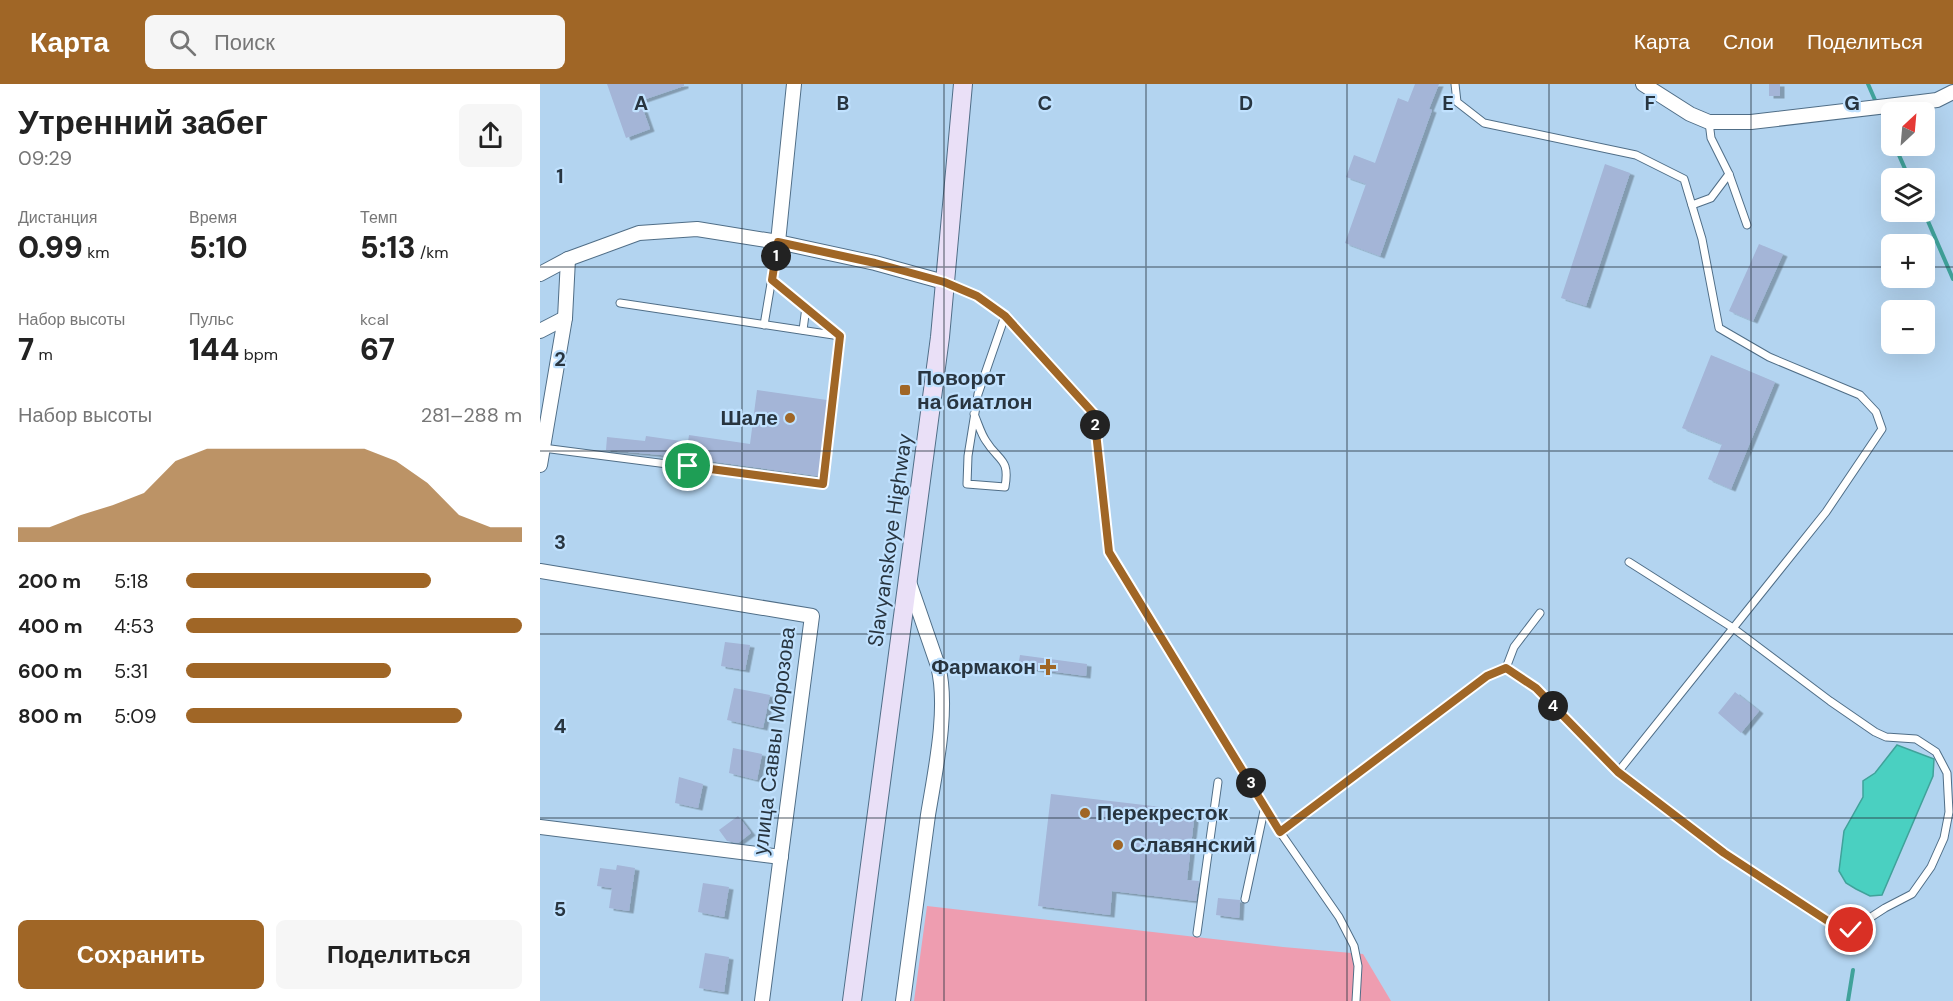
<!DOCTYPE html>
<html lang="ru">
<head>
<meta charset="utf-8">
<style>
	:root { --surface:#fff; --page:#f6f6f6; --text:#222; --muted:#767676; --accent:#a06626 }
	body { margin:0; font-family:"DM Sans",sans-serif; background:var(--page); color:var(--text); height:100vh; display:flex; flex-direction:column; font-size:22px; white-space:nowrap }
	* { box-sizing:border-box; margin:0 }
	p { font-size:20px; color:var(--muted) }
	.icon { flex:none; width:33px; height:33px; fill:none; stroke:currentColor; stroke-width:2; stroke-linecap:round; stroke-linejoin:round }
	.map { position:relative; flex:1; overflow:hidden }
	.side { display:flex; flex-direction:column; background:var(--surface); width:540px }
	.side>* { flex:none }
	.needle { width:39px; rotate:26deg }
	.tools { position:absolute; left:1341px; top:18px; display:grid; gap:12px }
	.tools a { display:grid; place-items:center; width:54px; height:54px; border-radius:9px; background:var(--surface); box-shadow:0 6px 24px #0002; font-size:30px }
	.pin { position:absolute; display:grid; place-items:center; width:51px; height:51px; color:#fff; margin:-26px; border:3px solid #fff; border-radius:50%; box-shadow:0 2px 6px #0007 }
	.km { position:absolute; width:30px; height:30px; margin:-15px; border-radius:50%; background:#222; color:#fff; font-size:16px; line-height:30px; text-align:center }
	.round { display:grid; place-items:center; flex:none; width:63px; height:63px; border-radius:9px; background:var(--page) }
	.head { display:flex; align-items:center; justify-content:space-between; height:102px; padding:0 18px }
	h1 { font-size:33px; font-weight:800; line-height:45px }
	.stats { display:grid; grid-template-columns:repeat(3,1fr); gap:9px; height:102px; padding:6px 18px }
	.stats div { display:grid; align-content:center }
	.stats b { font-size:30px; font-weight:800 }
	.stats small { font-size:16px; font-weight:400 }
	.stats p { font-size:16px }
	.chart { height:168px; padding:12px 18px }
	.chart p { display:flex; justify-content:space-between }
	.chart svg { width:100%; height:108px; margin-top:6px; fill:var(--accent); opacity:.7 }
	.primary-button { display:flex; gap:12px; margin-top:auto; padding:12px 18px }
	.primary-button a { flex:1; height:69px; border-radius:9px; background:var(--accent); color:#fff; font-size:24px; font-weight:800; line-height:69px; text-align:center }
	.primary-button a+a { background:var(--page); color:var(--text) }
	ul { padding:0 18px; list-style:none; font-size:20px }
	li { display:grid; grid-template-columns:96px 72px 1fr; align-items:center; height:45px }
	li i { height:15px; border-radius:8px; background:var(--accent) }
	header { display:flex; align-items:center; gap:36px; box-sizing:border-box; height:84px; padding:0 30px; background:var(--accent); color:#fff }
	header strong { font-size:28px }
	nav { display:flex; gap:33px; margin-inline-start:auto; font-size:21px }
	.search { width:420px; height:54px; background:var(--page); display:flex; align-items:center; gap:15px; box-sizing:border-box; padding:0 21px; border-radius:9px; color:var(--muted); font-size:22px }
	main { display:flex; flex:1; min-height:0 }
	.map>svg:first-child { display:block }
	.green { fill:#ee9db0 }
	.water { fill:#4ad0c1; stroke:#40a29a; stroke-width:1.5 }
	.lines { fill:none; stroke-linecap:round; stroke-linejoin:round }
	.stream { stroke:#40a29a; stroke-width:4 }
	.building { fill:#a4b5d7; filter:url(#shadow) }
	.lane-casing { stroke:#506e87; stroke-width:9 }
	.street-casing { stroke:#506e87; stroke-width:16 }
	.secondary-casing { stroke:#506e87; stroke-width:20 }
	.lane { stroke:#fff; stroke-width:7 }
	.street { stroke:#fff; stroke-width:14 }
	.secondary { stroke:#eae0f7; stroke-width:18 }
	.route-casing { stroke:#fff; stroke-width:12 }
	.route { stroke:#a06626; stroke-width:8 }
	.grid { fill:none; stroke:#283540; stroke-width:1.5; stroke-opacity:0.55 }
	.poi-dot { fill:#a06626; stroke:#c0e1fe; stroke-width:2 }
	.labels { text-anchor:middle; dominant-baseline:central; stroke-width:4.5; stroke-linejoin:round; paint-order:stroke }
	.poi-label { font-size:21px; font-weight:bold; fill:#283540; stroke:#c0e1fe; text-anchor:start }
	.street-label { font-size:21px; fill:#283540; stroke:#c0e1fe }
	.grid-label { font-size:20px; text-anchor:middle; font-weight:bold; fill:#283540; stroke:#c0e1fe; stroke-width:4.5; stroke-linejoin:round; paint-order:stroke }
</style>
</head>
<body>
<header>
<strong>Карта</strong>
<div class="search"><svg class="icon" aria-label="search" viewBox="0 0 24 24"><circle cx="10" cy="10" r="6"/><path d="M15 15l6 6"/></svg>Поиск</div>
<nav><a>Карта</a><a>Слои</a><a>Поделиться</a></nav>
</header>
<main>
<section class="side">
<div class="head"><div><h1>Утренний забег</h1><p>09:29</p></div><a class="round"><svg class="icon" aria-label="share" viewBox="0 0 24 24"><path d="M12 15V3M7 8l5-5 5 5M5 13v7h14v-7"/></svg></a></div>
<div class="stats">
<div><p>Дистанция</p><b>0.99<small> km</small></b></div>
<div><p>Время</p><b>5:10</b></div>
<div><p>Темп</p><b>5:13<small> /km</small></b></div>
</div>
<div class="stats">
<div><p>Набор высоты</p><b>7<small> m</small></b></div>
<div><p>Пульс</p><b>144<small> bpm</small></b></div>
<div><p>kcal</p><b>67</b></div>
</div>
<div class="chart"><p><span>Набор высоты</span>281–288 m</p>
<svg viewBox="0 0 160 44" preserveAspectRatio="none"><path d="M0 44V38L10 38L20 33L30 29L40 24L50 11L60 6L70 6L80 6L90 6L100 6L110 6L120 11L130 20L140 33L150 38L160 38V44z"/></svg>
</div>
<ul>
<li><b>200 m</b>5:18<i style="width:73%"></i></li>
<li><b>400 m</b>4:53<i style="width:100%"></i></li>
<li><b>600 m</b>5:31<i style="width:61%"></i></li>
<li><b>800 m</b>5:09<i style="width:82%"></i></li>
</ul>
<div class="primary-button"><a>Сохранить</a><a>Поделиться</a></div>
</section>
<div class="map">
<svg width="1413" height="917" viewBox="0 0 1413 917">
	<defs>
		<filter id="shadow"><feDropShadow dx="4.5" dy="2.5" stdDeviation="0" flood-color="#0004"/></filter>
	</defs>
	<rect width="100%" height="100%" fill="#b3d4f0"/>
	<polygon class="green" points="387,822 743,863 823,870 851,917 374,917"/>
	<polygon class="water" points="1357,661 1394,675 1393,692 1342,811 1330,812 1316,805 1306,799 1299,787 1304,747 1323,713 1323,697 1335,689"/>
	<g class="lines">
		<g class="stream">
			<polyline points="1328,0 1335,16"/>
			<polyline points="1343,34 1352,54"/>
			<polyline points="1355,62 1369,94"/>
			<polyline points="1384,128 1413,195"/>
			<polyline points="1308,917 1313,886"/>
		</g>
	</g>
	<g class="building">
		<polygon points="67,0 144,0 144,2 100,17 110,45 86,54"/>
		<polygon points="875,0 899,0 889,25 892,26 840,172 805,159 826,100 806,93 814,71 835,79 858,14 868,18"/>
		<rect x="1229" y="0" width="11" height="12"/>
		<polygon points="1065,80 1090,89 1046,222 1021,214"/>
		<polygon points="1219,160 1243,170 1213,237 1189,227"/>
		<polygon points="1171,271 1235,298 1191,405 1168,395 1182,360 1142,344"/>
		<polygon points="217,306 287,316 278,392 132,372 66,366 67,353 105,357 106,352 148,358 149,351 210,360"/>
		<polygon points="185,558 210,561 205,586 181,582"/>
		<polygon points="480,571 547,580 546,592 478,583"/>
		<polygon points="194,604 230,611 223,644 187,636"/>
		<polygon points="1195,608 1219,627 1201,649 1178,629"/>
		<polygon points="193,664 222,670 217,696 189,689"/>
		<polygon points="139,693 163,700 158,724 135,719"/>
		<polygon points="511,710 655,727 647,796 659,797 656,817 572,807 570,831 498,822"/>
		<polygon points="198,732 211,749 198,759 187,757 179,746"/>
		<polygon points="77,781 95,784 89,827 69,824 72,804 57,802 60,784 76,786"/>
		<polygon points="163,799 189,803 184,833 158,828"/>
		<polygon points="678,814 700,816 699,834 676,831"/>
		<polygon points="165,869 189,873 184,908 159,904"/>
	</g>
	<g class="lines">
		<g class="lane-casing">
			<g id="lane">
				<polyline points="915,0 917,18 944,39 1096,71 1144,95 1162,155 1179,244 1229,273 1320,311 1336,328 1342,345 1286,428 1078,688"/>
				<polyline points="1169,38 1171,54 1189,90 1207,141"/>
				<polyline points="1152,121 1171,114 1189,90"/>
				<polyline points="406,199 437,212 465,232 554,330 569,467 725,722 705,815"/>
				<polyline points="80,219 300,252 232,196"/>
				<polyline points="224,241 238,158"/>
				<polyline points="263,246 266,223"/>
				<path d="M434,330C438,339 441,350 446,357C459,378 470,374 465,403L427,400L428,372L438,310L465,232"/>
				<polyline points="3,364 283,400 300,252"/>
				<polyline points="966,584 974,563 1000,529"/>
				<polyline points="725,722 740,748 947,592 966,584 996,604 1078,688 1184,769 1300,845 1311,846 1345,824 1372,810 1391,783 1404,754 1409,728 1407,689 1396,668 1376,655 1346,653 1335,648 1290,617 1193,544 1089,478"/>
				<polyline points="740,748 799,833 814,862 818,882 816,917"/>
				<polyline points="657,849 678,698"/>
			</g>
		</g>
		<g class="street-casing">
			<g id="street">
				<polyline points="1103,0 1150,30 1169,38 1211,38 1381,18 1397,16 1413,8"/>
				<polyline points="238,158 254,0"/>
				<polyline points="0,190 28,175 99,149 157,145 238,158 335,179 404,198"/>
				<polyline points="0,247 25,234"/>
				<polyline points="0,381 25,234 28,175"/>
				<polyline points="0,487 272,532 222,917"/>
				<polyline points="0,743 241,773"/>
				<path d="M363,917C371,855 380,793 388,731C395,688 409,624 398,582L369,498"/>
			</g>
		</g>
		<g class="secondary-casing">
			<polyline id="secondary" points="312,917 400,253 423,0"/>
		</g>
		<use href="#lane" class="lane"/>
		<use href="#street" class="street"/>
		<use href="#secondary" class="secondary"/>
	</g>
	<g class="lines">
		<g class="route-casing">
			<polyline id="route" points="148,382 283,400 300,252 232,196 238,158 335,179 404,198 437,212 465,232 554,330 569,468 740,748 947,592 966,584 996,604 1078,688 1184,769 1300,845 1311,846"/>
		</g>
		<use href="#route" class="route"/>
	</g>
	<path class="grid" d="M202,0V917M404,0V917M606,0V917M807,0V917M1009,0V917M1211,0V917M0,183H1352M1384,183H1413M0,367H1413M0,550H1413M0,734H1413"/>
	<g class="poi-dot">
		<rect x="359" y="300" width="12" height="12" rx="3"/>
		<circle cx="250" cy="334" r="6"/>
		<path d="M505 574h6v6h6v6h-6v6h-6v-6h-6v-6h6z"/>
		<circle cx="545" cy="729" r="6"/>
		<circle cx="578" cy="761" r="6"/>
	</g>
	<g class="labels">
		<g class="poi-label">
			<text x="377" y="294">Поворот<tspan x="377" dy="24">на биатлон</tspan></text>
			<text x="238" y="334" text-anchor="end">Шале</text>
			<text x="496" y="583" text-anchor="end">Фармакон</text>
			<text x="557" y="729">Перекресток</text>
			<text x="590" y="761">Славянский</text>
		</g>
		<g class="street-label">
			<text transform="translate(350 456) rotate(-82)">Slavyanskoye Highway</text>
			<text transform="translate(234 657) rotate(-83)">улица Саввы Морозова</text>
		</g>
	</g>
	<g class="grid-label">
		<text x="101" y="26">A</text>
		<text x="303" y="26">B</text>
		<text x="505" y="26">C</text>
		<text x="706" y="26">D</text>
		<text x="908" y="26">E</text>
		<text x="1110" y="26">F</text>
		<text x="1312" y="26">G</text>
		<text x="20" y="99">1</text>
		<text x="20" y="282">2</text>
		<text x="20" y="465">3</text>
		<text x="20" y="649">4</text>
		<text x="20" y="832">5</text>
	</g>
</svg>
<div class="tools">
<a><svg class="needle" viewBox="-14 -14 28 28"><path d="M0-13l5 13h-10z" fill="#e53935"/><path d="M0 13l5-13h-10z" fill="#767676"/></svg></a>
<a><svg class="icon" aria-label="layers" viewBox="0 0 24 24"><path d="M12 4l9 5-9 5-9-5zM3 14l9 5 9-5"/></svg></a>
<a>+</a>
<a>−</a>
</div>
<div class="pin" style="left:148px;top:382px;background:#1e9e55"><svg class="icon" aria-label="arrive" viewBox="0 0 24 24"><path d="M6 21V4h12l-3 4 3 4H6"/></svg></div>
<div class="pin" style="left:1311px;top:846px;background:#d93025"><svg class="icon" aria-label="check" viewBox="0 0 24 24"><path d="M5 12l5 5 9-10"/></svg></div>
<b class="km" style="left:236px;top:172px">1</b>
<b class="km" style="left:555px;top:341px">2</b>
<b class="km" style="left:711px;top:699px">3</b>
<b class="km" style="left:1013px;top:622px">4</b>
</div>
</main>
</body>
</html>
